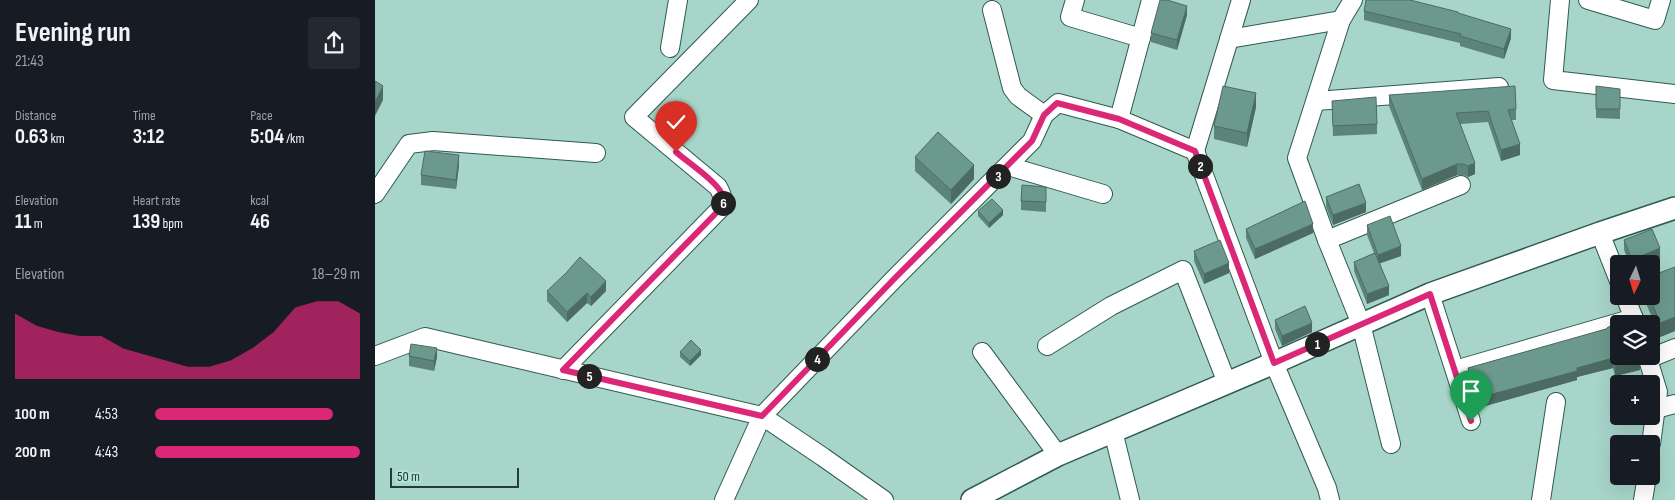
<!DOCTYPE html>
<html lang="en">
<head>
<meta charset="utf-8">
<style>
	:root { --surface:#171b24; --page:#242831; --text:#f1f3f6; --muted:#9ea1a6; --accent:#db2777 }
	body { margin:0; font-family:"Sofia Sans Condensed",sans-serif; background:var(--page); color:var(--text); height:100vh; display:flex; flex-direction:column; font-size:19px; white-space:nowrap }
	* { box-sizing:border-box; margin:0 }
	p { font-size:16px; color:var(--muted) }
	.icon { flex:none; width:28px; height:28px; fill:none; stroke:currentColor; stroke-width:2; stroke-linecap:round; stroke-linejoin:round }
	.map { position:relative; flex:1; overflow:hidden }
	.sheet { display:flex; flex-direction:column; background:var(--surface); width:375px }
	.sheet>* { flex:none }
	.needle { width:32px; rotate:184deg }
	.controls { position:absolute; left:1235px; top:255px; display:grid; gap:10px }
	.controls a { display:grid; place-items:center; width:50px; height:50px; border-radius:5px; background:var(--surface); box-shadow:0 5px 20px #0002; font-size:25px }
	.scale { position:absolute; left:15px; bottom:12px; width:129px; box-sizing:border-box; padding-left:5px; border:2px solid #273a35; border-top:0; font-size:14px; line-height:18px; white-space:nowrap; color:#273a35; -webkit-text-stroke:4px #b4e2d7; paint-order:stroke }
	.pin { position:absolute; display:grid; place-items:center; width:42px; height:42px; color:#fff; margin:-51px -21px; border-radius:50% 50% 50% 0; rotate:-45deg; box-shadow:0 0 5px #0007 }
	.pin .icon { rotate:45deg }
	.km { position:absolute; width:25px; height:25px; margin:-12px; border-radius:50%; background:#222; color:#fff; font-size:14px; line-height:25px; text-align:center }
	.round { display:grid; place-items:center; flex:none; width:52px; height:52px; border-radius:5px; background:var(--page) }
	.summary { display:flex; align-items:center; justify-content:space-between; height:85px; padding:0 15px }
	h1 { font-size:28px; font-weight:700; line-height:38px }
	.stats { display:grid; grid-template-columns:repeat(3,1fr); gap:8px; height:85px; padding:5px 15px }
	.stats div { display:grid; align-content:center }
	.stats b { font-size:21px; font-weight:700 }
	.stats small { font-size:14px; font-weight:400 }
	.stats p { font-size:14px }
	.chart { height:140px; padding:10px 15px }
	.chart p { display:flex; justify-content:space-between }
	.chart svg { width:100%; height:90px; margin-top:5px; fill:var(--accent); opacity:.7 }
	ul { padding:0 15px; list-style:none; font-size:16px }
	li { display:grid; grid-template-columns:80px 60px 1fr; align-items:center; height:38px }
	li i { height:12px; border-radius:6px; background:var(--accent) }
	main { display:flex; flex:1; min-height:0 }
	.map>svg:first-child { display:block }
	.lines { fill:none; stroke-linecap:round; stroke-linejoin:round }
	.minor-casing { stroke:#2f5a51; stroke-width:20 }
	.tertiary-casing { stroke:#2f5a51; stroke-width:24 }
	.minor { stroke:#fff; stroke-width:18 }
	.tertiary { stroke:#fff; stroke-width:21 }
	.wall { fill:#5d847a }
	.shaded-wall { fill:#4c6b63 }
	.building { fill:#6c998e; stroke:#4c6b63 }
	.route-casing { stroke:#fff; stroke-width:10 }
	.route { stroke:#db2777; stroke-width:6 }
</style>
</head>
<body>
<main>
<section class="sheet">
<div class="summary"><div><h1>Evening run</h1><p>21:43</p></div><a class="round"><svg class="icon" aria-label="share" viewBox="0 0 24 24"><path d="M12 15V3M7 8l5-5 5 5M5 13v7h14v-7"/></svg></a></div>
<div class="stats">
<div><p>Distance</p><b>0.63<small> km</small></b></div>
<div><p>Time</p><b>3:12</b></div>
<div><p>Pace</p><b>5:04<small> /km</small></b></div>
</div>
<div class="stats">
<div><p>Elevation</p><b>11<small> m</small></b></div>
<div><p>Heart rate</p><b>139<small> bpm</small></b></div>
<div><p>kcal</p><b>46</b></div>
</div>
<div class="chart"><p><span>Elevation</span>18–29 m</p>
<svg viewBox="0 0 160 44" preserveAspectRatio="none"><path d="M0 44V12L10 18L20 21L30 23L40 23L50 29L60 32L70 35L80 38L90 38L100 35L110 29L120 21L130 9L140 6L150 6L160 12V44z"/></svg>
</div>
<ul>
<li><b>100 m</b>4:53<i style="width:87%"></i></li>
<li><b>200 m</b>4:43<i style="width:100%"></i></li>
</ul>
</section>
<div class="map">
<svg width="1300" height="500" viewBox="0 0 1300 500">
	<rect width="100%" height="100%" fill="#a7d5ca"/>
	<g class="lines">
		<g class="minor-casing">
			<g id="minor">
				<polyline points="700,0 695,17 766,38"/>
				<polyline points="978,0 966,20 922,158 952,240 986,324 1016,444"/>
				<polyline points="1185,0 1178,80 1300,94"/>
				<polyline points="1213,0 1280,20 1286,0"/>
				<polyline points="617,10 637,88 643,96 669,115"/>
				<polyline points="854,39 966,20"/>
				<polyline points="295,48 303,0"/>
				<polyline points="941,101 1124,87"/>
				<polyline points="744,119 776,0"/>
				<polyline points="820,151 866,0"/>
				<polyline points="633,166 728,194"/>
				<polyline points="0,194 34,144 58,141 221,153"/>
				<polyline points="1225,233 1244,281"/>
				<polyline points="952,240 1086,185"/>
				<polyline points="1055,294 1096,421"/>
				<polyline points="1250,296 1261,324"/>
				<polyline points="672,346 736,306 808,270 852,383"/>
				<polyline points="607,352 683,455"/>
				<polyline points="0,356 50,337 387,416 448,457 509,500"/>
				<polyline points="1272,356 1283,392 1276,444"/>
				<polyline points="1273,359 1300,348"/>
				<path d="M188,370L345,209C349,200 348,196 343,187L259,117L374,0"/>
				<polyline points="1080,370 1259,318"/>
				<polyline points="1281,409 1300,404"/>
				<polyline points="738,431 755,500"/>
				<polyline points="349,500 387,416 520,278 657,141 669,115 683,103 744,119 820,151 899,363 952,488 955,500"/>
				<polyline points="1166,500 1181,402"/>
				<polyline points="1268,500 1272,476"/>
			</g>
		</g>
		<g class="tertiary-casing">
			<polyline id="tertiary" points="597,500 683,455 899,363 1055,294 1225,233 1300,208"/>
		</g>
		<use href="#minor" class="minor"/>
		<use href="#tertiary" class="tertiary"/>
	</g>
	<g class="wall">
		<polygon points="989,11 1083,13 1136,38 1129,59 1085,46 1085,43 989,20"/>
		<polygon points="812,15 802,50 776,42 776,33"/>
		<polygon points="1245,89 1245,119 1221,118 1221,109"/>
		<polygon points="1014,95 1141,109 1141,120 1136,120 1145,155 1126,161 1113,122 1085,124 1100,174 1093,177 1088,175 1082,175 1047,190 1014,106"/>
		<polygon points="957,101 1002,124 1002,134 958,136"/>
		<polygon points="881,107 872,147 839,139 839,126"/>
		<polygon points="540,157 599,179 576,204 540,171"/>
		<polygon points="84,165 81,189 46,185 46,175"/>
		<polygon points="671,197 671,212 646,210 646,201"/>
		<polygon points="951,197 991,212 958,225 951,207"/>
		<polygon points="603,211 628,215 614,228 603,216"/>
		<polygon points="992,225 1026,256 1005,263 1014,295 992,304 979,271 979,262 999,253 992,235"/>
		<polygon points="871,229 938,233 880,259 871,238"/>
		<polygon points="1249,240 1285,258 1271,264 1255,264 1249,250"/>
		<polygon points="819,251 854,273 829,284 819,261"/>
		<polygon points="1300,267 1300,331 1285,337 1268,296 1276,296"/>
		<polygon points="172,291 231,291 216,306 212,303 192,322 172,301"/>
		<polygon points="900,320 937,332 907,346 900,329"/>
		<polygon points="1231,329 1265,370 1240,376 1238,368 1202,377 1202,380 1103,408 1093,377 1093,368"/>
		<polygon points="305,352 326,355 315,366 305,357"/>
		<polygon points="34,356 62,357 59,371 34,366"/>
	</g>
	<g class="shaded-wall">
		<polygon points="812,6 812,15 802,50 802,40"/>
		<polygon points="1136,29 1136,38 1129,59 1129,49"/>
		<polygon points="8,86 8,100 0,116 0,102"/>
		<polygon points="881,93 881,107 872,147 872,133"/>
		<polygon points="1145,144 1145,155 1126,161 1126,150"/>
		<polygon points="84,155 84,165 81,189 81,180"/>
		<polygon points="1100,163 1100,174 1093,177 1093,166"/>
		<polygon points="1082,164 1082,175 1047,190 1047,179"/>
		<polygon points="599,165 599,179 576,204 576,190"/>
		<polygon points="991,203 991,212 958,225 958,215"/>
		<polygon points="628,210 628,215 614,228 614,223"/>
		<polygon points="938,224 938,233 880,259 880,249"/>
		<polygon points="1026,246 1026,256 1003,264 1003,255"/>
		<polygon points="1285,248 1285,258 1271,264 1257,264 1257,260"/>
		<polygon points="854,263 854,273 829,284 829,274"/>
		<polygon points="231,281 231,291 216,306 216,297"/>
		<polygon points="1014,286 1014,295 992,304 992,294"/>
		<polygon points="212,293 212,303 192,322 192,312"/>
		<polygon points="1300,317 1300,331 1285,337 1285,323"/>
		<polygon points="937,323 937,332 907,346 907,336"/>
		<polygon points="62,348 62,357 59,371 59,361"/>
		<polygon points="326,350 326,355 315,366 315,361"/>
		<polygon points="1238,358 1238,368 1202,377 1202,380 1103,408 1103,398 1202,368"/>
		<polygon points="1265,361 1265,370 1240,376 1240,366"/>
	</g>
	<g class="building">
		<polygon points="785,0 792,0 812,6 802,40 776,33"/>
		<polygon points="991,0 1035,0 1083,12 1083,13 1136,29 1129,49 1085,36 1086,34 989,11"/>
		<polygon points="0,81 8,86 0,102"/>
		<polygon points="848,86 881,93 872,133 839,126"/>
		<polygon points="1140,86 1141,109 1133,110 1145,144 1126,150 1113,111 1081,113 1100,163 1093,166 1088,164 1082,164 1047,179 1014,95"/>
		<polygon points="1221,86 1245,89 1245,109 1221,109"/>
		<polygon points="1001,97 1002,124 958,126 957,101"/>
		<polygon points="563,132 599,165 576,190 540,157"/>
		<polygon points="50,151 84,155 81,180 46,175"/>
		<polygon points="984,184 991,203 958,215 951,197"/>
		<polygon points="647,185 671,187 671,202 646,201"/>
		<polygon points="617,199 628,210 614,223 603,211"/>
		<polygon points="930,201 938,224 880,249 871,229"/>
		<polygon points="1015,216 1026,246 1003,255 992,225"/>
		<polygon points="1277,229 1285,248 1257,260 1249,240"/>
		<polygon points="845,240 854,263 829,274 819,251"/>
		<polygon points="1000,253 1014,286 992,294 979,262"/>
		<polygon points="205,257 231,281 216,297 212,293 192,312 172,291 191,273"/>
		<polygon points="1300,267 1300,317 1285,323 1274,296 1276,296 1276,276"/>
		<polygon points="930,306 937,323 907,336 900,320"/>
		<polygon points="1244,325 1244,356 1264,356 1265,361 1240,366 1238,358 1202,368 1202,371 1103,398 1093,368 1231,329 1233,327"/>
		<polygon points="316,340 326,350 315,361 305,352"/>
		<polygon points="36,344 62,348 59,361 34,356"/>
	</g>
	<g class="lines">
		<g class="route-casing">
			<path id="route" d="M301,152C312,162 346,184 348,197C348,202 346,205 345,209L188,370L387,416L520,278L657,141L669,115L682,103L744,119L820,151L899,363L1055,294L1096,421"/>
		</g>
		<use href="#route" class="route"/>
	</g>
</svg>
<div class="controls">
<a><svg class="needle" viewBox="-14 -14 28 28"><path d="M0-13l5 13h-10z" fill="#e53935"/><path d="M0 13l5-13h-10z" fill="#9ea1a6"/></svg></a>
<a><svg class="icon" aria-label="layers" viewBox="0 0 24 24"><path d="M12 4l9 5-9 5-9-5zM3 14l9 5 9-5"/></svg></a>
<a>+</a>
<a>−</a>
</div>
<div class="scale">50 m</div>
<div class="pin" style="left:1096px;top:421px;background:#1e9e55"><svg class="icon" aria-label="arrive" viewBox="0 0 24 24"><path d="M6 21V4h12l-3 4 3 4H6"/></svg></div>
<div class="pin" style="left:301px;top:152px;background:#d93025"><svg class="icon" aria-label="check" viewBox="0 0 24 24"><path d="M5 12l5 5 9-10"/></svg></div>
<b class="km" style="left:942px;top:344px">1</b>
<b class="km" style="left:825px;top:166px">2</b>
<b class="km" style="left:623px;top:176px">3</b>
<b class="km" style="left:442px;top:359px">4</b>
<b class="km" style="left:214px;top:376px">5</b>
<b class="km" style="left:348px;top:203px">6</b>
</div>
</main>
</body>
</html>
